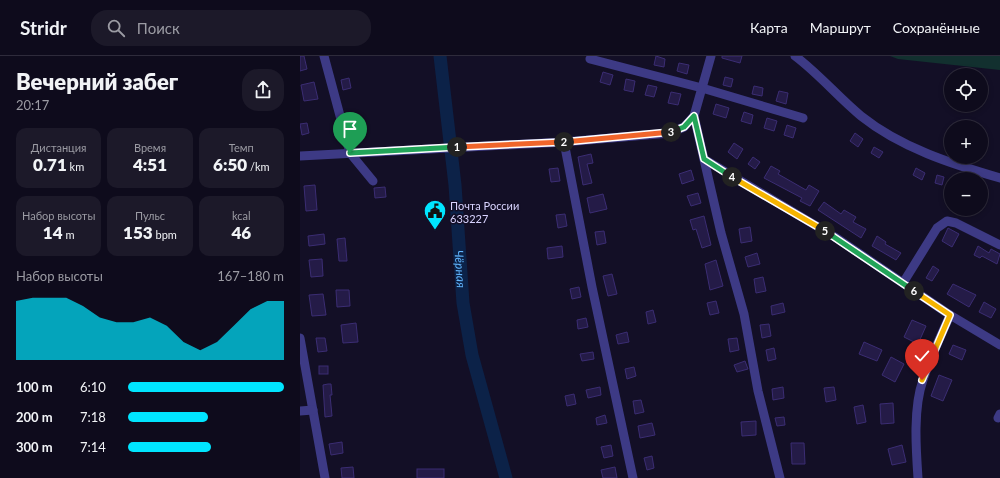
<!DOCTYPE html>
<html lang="ru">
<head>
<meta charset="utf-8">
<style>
	:root { --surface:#0e0b1c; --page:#1c1929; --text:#f1f3f6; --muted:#9b9ba3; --line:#2e2b3b; --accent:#00e5ff }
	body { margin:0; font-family:Lato,sans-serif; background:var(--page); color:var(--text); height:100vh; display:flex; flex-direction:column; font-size:15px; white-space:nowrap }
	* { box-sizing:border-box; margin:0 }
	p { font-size:13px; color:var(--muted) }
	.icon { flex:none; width:22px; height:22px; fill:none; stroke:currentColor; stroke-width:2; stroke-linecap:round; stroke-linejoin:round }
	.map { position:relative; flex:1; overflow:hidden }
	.sheet { display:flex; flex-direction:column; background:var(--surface); width:300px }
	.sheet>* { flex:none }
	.buttons { position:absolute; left:644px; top:12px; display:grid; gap:8px }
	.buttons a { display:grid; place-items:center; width:44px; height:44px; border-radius:50%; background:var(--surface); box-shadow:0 2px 6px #0003,0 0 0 1px var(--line); font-size:20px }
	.pin { position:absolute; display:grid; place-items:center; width:34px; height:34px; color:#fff; margin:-41px -17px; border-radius:50% 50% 50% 0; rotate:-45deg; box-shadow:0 0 4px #0007 }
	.pin .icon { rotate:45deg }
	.km { position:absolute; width:20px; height:20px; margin:-10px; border-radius:50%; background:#222; color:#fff; font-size:11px; line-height:20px; text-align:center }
	.round { display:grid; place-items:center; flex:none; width:42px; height:42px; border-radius:16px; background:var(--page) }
	.summary { display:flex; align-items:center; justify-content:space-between; height:68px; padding:0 16px }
	h1 { font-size:22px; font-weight:800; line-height:30px }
	.stats { display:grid; grid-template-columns:repeat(3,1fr); gap:6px; height:68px; padding:4px 16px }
	.stats div { display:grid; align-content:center; border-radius:10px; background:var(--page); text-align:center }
	.stats b { font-size:17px; font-weight:800 }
	.stats small { font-size:11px; font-weight:400 }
	.stats p { font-size:11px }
	.chart { height:112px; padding:8px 16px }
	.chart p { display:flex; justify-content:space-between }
	.chart svg { width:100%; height:72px; margin-top:4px; fill:var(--accent); opacity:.7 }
	ul { padding:0 16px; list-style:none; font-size:13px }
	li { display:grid; grid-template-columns:64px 48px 1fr; align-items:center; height:30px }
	li i { height:10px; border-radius:5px; background:var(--accent) }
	header { display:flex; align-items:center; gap:24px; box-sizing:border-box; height:56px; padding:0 20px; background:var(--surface); border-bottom:1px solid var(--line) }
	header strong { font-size:19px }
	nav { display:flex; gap:22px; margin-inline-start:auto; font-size:14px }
	.search { width:280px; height:36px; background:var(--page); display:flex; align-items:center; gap:10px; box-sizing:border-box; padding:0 14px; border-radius:16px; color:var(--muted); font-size:15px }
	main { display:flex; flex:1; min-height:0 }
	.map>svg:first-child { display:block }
	.green { fill:#12302f }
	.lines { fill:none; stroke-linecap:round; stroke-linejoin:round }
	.river { stroke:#0c2248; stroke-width:13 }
	.building { fill:#241b47; stroke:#3b2d73 }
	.minor { stroke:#3d3a85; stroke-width:9 }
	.split-1-casing { stroke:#fff; stroke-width:8 }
	.split-2-casing { stroke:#fff; stroke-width:8 }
	.split-3-casing { stroke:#fff; stroke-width:8 }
	.split-4-casing { stroke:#fff; stroke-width:8 }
	.split-5-casing { stroke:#fff; stroke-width:8 }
	.split-6-casing { stroke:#fff; stroke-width:8 }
	.split-7-casing { stroke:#fff; stroke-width:8 }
	.split-1 { stroke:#22a559; stroke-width:5 }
	.split-2 { stroke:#f0652b; stroke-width:5 }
	.split-3 { stroke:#f0652b; stroke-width:5 }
	.split-4 { stroke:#22a559; stroke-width:5 }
	.split-5 { stroke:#f5b400; stroke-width:5 }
	.split-6 { stroke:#22a559; stroke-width:5 }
	.split-7 { stroke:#f5b400; stroke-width:5 }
	.labels { text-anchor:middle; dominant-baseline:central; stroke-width:3; stroke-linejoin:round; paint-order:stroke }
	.poi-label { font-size:11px; fill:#d9d4ff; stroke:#130f26; text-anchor:start }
	.water-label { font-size:12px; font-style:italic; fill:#62b6ff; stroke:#130f26 }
</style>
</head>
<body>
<header>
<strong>Stridr</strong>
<div class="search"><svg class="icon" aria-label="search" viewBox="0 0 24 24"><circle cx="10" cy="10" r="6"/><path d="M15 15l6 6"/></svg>Поиск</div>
<nav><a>Карта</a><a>Маршрут</a><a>Сохранённые</a></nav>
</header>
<main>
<section class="sheet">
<div class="summary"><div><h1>Вечерний забег</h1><p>20:17</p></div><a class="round"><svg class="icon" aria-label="share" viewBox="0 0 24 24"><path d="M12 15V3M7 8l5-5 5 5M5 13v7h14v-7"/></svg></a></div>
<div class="stats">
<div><p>Дистанция</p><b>0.71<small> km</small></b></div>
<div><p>Время</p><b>4:51</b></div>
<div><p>Темп</p><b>6:50<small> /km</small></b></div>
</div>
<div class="stats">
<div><p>Набор высоты</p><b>14<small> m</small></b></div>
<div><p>Пульс</p><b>153<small> bpm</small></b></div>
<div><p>kcal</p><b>46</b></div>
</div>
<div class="chart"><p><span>Набор высоты</span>167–180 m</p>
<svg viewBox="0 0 160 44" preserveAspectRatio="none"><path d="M0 44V8L10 6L20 6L30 6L40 11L50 18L60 21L70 21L80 18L90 23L100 33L110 38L120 33L130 23L140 13L150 8L160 8V44z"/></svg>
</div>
<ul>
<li><b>100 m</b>6:10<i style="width:100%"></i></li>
<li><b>200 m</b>7:18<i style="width:51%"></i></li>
<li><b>300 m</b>7:14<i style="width:53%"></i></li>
</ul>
</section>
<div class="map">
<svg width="700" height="422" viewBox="0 0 700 422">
	<rect width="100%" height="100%" fill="#130f26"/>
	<polygon class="green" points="590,0 700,0 700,14 598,3"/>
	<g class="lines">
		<path class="river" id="s1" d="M140,0L155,129L163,247L172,299L206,422"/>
	</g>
	<g class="building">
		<polygon points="0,0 4,0 7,13 0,15"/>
		<polygon points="356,0 365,3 364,11 354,9"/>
		<polygon points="422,0 442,0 440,7 422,2"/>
		<polygon points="379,7 389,9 387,18 377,15"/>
		<polygon points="303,16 313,19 310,29 300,26"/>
		<polygon points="425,21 433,23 431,31 423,29"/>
		<polygon points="49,22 51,32 43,34 41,24"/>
		<polygon points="326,23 335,25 333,36 324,34"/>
		<polygon points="14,26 18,43 4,45 1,29"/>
		<polygon points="348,29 357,31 354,41 345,39"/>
		<polygon points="454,30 463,32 462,40 452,38"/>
		<polygon points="479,35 488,37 486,48 476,45"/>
		<polygon points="371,36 381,38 378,49 368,47"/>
		<polygon points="416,48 429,52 426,62 413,58"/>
		<polygon points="444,56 453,59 451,68 441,65"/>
		<polygon points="467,62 477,65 474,75 464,72"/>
		<polygon points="54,63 56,72 50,73 48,65"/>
		<polygon points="7,67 9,77 2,79 0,68"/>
		<polygon points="487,69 496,72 493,82 484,79"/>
		<polygon points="555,77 563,83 558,91 550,85"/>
		<polygon points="434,87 443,93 437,103 428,96"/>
		<polygon points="574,91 583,96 579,102 571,97"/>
		<polygon points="291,98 293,107 287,108 292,127 283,129 278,101"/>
		<polygon points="453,101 460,106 455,113 448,108"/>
		<polygon points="471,110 480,115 478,118 506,134 509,129 519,135 510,150 500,145 502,142 464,122"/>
		<polygon points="258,112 260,125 251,126 249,113"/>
		<polygon points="616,112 625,117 622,124 613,119"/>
		<polygon points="391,114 394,124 382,128 379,118"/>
		<polygon points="637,119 644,121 642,129 635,127"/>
		<polygon points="15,129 17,154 6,155 4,130"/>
		<polygon points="85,131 86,141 75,142 74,132"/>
		<polygon points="398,137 401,147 391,150 387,140"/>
		<polygon points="303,138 307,153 290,157 287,142"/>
		<polygon points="524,146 541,158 544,154 556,161 553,166 566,173 561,182 518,154"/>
		<polygon points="265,158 267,170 258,172 256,159"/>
		<polygon points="404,160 411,189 402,192 396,173 393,174 390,164"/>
		<polygon points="450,171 452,185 441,187 439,173"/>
		<polygon points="648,172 659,178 652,191 642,185"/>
		<polygon points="304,175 306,187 297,189 295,176"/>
		<polygon points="24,178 25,188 9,190 8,180"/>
		<polygon points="577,180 586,186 585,188 601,197 596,204 572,190"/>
		<polygon points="45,182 47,205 39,205 37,183"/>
		<polygon points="262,190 263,201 248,203 247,192"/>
		<polygon points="678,190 689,197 691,193 700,198 697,208 682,200 680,202 674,199"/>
		<polygon points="457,197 460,208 448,211 445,201"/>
		<polygon points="22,203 23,220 11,221 9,204"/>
		<polygon points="416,204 423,230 410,234 405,208"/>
		<polygon points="633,210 639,214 632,225 626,222"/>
		<polygon points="312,218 317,238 308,240 303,220"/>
		<polygon points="463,221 466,235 456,237 454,223"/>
		<polygon points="653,228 676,239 669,251 647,238"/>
		<polygon points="279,231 281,241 272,243 270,233"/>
		<polygon points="36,234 49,234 50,250 37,251"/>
		<polygon points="23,238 26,259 12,260 9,239"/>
		<polygon points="416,245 419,257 410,259 407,247"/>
		<polygon points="684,246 696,253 691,262 679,256"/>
		<polygon points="483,247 485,256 472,259 471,250"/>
		<polygon points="353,254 356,266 348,268 346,256"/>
		<polygon points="286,262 288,271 278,273 277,264"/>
		<polygon points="612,264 626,270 618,288 604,281"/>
		<polygon points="56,267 58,286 43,287 41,269"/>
		<polygon points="469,268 471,280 462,282 460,269"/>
		<polygon points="327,276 329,286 318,288 316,279"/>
		<polygon points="16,282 25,282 27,295 18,296"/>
		<polygon points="437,282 439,294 430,296 428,283"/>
		<polygon points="564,286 582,294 577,305 559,298"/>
		<polygon points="653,289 666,294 662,304 649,298"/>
		<polygon points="474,292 476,303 468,305 466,294"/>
		<polygon points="293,296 294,303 282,305 280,298"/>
		<polygon points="591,301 604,308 595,326 582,319"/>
		<polygon points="445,305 448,313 437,316 434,309"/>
		<rect x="19" y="310" width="9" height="8"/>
		<polygon points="334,311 336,320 327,323 325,313"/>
		<polygon points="639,319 652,324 643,345 631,340"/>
		<polygon points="28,328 31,328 32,339 30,339 32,360 25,361 23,329"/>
		<polygon points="300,331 301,339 288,342 286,334"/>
		<polygon points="483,331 484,342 473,344 472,333"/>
		<polygon points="534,331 536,344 526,346 524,332"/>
		<polygon points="274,338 276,348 267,350 265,340"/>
		<polygon points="341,344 344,356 335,358 333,345"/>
		<polygon points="593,347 594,367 581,368 580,348"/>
		<polygon points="563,349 566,366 557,368 554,351"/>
		<polygon points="305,359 307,367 297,369 296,362"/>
		<polygon points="484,361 485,369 477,370 475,362"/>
		<polygon points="456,365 456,379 442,380 441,366"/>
		<polygon points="352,367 355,379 340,382 338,370"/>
		<polygon points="42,386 43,397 31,399 29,388"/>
		<polygon points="491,387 504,387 505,408 492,408"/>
		<polygon points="311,389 313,400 304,402 301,391"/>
		<polygon points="602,389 606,406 592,409 588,393"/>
		<polygon points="352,400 354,412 347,414 344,402"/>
		<polygon points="53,411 54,422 42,422 41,412"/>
		<polygon points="315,411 317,422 303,422 301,414"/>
		<rect x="117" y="413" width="27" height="9"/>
	</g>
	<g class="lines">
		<g class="minor">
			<polyline points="24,0 50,97 73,125"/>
			<path d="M495,0C519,18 538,41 561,60C601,92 652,108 700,122"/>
			<polyline points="290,3 402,32 503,62"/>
			<polyline points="394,60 421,177 444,258 458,335 480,422"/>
			<polyline points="264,86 292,231 333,422"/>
			<polyline points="0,100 264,86 370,77 384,71 394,60 411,0"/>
			<polyline points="404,103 535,181 650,259 700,289"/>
			<polyline points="603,227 637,172 647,165 656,167 700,189"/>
			<polyline points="0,282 25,422"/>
			<polyline points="0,355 13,354"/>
			<polyline points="698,362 700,358"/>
			<path d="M618,422C616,393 613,352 623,324C630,302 641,280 650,259"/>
		</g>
	</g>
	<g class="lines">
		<g class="split-1-casing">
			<polyline id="split-1" points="50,97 157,91"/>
		</g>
		<g class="split-2-casing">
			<polyline id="split-2" points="157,91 264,86"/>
		</g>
		<g class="split-3-casing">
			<polyline id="split-3" points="264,86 371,76"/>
		</g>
		<g class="split-4-casing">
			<polyline id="split-4" points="371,76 384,71 394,60 404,103 432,121"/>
		</g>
		<g class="split-5-casing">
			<polyline id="split-5" points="432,121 525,175"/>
		</g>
		<g class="split-6-casing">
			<polyline id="split-6" points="525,175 614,235"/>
		</g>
		<g class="split-7-casing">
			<polyline id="split-7" points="614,235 650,259 622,324"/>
		</g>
		<use href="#split-1" class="split-1"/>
		<use href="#split-2" class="split-2"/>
		<use href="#split-3" class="split-3"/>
		<use href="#split-4" class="split-4"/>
		<use href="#split-5" class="split-5"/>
		<use href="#split-6" class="split-6"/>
		<use href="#split-7" class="split-7"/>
	</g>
	<defs>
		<g id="civic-pin" transform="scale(1.15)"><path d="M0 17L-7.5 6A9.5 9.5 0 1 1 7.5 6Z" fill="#00e5ff" stroke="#130f26"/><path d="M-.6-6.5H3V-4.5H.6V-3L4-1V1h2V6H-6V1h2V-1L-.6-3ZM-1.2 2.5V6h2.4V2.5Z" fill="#111"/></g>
	</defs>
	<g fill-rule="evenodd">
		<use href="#civic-pin" x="135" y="155"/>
	</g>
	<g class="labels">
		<g class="poi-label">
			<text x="150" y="149">Почта России<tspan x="150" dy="13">633227</tspan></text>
		</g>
		<g class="water-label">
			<text stroke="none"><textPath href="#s1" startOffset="214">Чёрная</textPath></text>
		</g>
	</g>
</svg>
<div class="buttons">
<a><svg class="icon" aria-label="locate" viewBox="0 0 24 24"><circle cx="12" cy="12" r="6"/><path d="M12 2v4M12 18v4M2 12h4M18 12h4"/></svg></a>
<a>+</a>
<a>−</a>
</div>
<div class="pin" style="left:50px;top:97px;background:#1e9e55"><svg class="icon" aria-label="arrive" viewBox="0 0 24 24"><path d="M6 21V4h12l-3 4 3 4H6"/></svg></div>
<div class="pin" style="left:622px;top:324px;background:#d93025"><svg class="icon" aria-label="check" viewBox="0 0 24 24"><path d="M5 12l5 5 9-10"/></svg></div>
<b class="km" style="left:157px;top:91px">1</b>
<b class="km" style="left:264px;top:86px">2</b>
<b class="km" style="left:371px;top:76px">3</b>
<b class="km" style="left:432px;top:121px">4</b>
<b class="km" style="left:525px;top:175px">5</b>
<b class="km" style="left:614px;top:235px">6</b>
</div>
</main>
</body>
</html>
